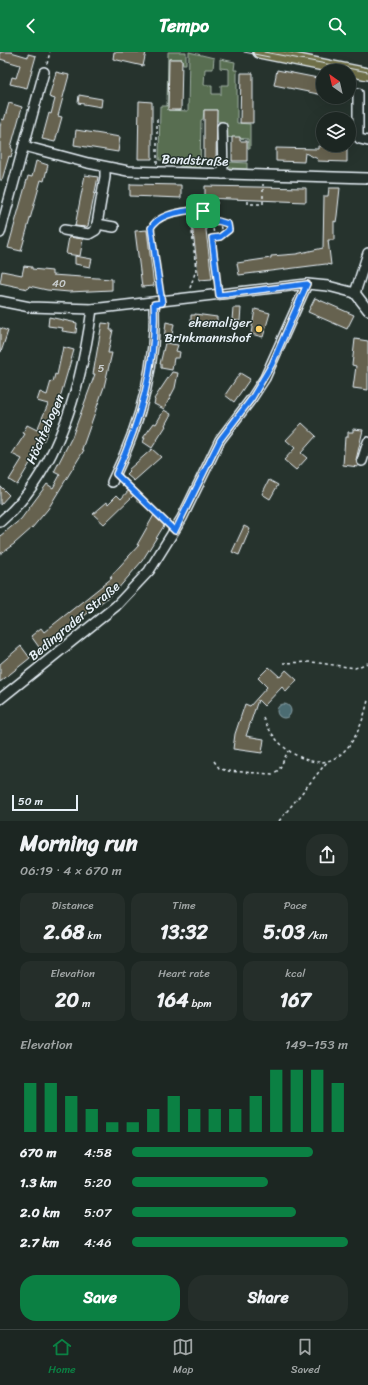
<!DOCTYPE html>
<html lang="en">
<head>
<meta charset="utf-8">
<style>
	:root { --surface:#1c2622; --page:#252e2a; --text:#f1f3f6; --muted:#a0a5a5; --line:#3a4340; --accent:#0b8043 }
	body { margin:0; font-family:Sriracha,sans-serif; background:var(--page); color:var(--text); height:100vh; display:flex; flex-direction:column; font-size:15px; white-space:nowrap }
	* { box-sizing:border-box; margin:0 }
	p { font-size:13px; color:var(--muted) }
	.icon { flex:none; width:22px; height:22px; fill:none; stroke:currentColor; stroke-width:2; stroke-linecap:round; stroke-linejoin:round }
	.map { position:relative; height:769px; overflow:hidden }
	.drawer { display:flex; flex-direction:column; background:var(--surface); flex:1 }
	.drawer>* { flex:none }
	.needle { width:26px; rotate:326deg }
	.buttons { position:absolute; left:316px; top:12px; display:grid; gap:8px }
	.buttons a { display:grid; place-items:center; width:40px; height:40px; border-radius:50%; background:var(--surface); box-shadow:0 4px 16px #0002,0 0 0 1px var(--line); font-size:20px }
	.scale { position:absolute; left:12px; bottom:10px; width:66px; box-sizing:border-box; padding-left:4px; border:2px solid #e8f1f8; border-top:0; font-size:11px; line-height:14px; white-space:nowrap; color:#e8f1f8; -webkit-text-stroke:3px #26332d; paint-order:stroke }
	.pin { position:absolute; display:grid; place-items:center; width:34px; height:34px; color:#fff; margin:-17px; border-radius:8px; box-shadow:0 2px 6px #0006 }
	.round { display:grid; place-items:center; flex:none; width:42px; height:42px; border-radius:16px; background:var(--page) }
	.overview { display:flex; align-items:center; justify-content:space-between; height:68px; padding:0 20px }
	h1 { font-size:22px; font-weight:700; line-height:30px }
	.stats { display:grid; grid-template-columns:repeat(3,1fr); gap:6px; height:68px; padding:4px 20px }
	.stats div { display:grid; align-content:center; border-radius:10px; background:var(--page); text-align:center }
	.stats b { font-size:20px; font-weight:700 }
	.stats small { font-size:11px; font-weight:400 }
	.stats p { font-size:11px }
	.chart { height:112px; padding:8px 20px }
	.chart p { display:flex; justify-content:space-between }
	.chart svg { width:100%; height:72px; margin-top:4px; stroke:var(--accent); stroke-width:6 }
	.action { display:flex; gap:8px; margin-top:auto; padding:8px 20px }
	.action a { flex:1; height:46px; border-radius:16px; background:var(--accent); color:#fff; font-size:16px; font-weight:700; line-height:46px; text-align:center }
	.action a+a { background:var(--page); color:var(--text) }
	ul { padding:0 20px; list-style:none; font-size:13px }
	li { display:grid; grid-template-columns:64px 48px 1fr; align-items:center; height:30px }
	li i { height:10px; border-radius:5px; background:var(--accent) }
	header { display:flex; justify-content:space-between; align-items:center; height:52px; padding:0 20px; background:var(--accent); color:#fff; font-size:18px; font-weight:700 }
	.tab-bar { display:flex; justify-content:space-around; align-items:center; height:56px; border-top:1px solid var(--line); background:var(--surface); font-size:11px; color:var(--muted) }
	.tab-bar a { display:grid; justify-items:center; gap:2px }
	.tab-bar .on { color:var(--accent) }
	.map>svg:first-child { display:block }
	.green { fill:#596e51; stroke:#a0b0a4 }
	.water { fill:#4b6c72; stroke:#8aa1a8 }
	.building { fill:#66624f; stroke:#e8f1f8 }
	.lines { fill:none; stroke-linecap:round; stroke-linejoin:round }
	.minor-casing { stroke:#e8f1f8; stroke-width:12 }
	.major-casing { stroke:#e8f1f8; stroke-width:14 }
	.path { stroke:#e8f1f8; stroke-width:1.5; stroke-dasharray:3 3; stroke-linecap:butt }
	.minor { stroke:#26332d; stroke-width:9 }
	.major { stroke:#6f704a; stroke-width:11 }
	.tram { stroke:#e8f1f8; stroke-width:1 }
	.route-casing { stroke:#fff; stroke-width:8 }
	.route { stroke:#1a73e8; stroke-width:5 }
	.poi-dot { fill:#ffd166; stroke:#26332d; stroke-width:1.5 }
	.labels { text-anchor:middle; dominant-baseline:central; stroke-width:3; stroke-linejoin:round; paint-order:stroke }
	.number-label { font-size:11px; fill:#c8cdce }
	.street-label { font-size:13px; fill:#e8f1f8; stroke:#26332d }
	.poi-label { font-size:13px; fill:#e8f1f8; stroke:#26332d; text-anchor:end }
</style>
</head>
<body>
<header><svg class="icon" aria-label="back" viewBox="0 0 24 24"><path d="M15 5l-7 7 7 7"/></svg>Tempo<svg class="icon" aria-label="search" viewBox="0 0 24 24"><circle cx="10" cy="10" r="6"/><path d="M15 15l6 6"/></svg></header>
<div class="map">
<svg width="368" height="769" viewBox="0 0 368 769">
	<rect width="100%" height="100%" fill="#26332d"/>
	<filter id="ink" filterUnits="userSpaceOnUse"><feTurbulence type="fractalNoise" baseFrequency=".025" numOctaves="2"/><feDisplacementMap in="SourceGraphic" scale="8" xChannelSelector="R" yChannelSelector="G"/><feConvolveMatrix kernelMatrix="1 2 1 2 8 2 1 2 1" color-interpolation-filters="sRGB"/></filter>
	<g filter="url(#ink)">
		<g class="green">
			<polygon points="168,0 186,0 186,12 183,12 182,7 169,7 169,58 188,59 189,0 214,6 213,17 205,17 204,33 212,33 212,42 221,42 221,33 229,33 229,17 220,16 220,7 235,10 234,18 237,18 237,71 250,72 250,97 248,96 248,87 224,85 225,70 217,69 217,58 204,58 203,67 201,68 200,116 179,114 179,109 159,108 160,54 167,54"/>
			<polygon points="229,110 247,111 247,117 229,116"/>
		</g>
		<circle class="water" cx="284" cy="659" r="7"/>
		<g class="building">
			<polygon points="0,0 11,0 28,5 28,2 36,4 27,36 10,32 12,25 16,26 20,13 0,7"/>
			<polygon points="114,0 146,0 143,14 113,7"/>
			<polygon points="169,7 182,7 181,58 168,58"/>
			<polygon points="277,18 323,27 323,43 274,33"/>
			<polygon points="56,20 69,23 58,64 62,65 55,90 42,87 49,61 51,62 55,47 49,45"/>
			<polygon points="241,21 253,21 253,71 240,71"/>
			<polygon points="79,43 102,47 101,55 78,51"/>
			<polygon points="139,49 152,50 152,107 138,107"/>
			<polygon points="9,51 22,55 11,95 13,98 11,105 9,104 2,128 0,128 0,75 2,67 4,68"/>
			<polygon points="204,58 217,58 216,108 204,108"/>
			<polygon points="76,78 120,85 118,100 74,93"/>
			<polygon points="232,85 240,85 240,89 247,89 247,109 232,109"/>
			<polygon points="318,94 347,96 347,110 317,109 318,107 305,101 304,110 276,109 276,96 318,97"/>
			<polygon points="36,109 48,113 44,129 41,128 21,199 8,196 28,124 32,125"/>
			<polygon points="85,123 98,125 88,174 86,175 75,174"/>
			<polygon points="130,132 181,133 181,146 130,144"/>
			<polygon points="205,134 306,136 306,150 205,146"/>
			<polygon points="329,136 340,136 337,164 336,170 334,169 334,188 328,188 331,213 326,212 239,223 237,211 271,206 271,204 296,202 323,196 324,144 328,144"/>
			<polygon points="205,170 212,227 199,228 192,172"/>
			<polygon points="147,178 154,234 142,235 135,179"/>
			<polygon points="69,185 83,187 80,204 66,202"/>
			<polygon points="75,204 92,207 90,215 75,212"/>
			<polygon points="24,214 32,215 32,217 52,219 52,223 112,227 112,238 69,240 47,238 29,234 28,237 0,231 2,219 22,223"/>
			<polygon points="315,246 354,263 347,277 308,260"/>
			<polygon points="233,256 241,256 240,269 232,268"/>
			<polygon points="255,257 270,261 263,285 251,282"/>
			<polygon points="195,262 217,265 217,275 191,274 191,263 195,263"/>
			<polygon points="49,265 77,271 76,281 62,279 63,276 48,274"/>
			<polygon points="166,270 174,272 171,288 164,287"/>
			<polygon points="102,271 111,272 110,278 113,278 108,301 112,301 104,335 82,397 84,398 48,457 32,476 14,492 0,502 0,484 21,467 47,432 53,436 60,423 54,420 72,385 95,322 93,322"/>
			<polygon points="0,276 8,279 1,300 0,300"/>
			<polygon points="355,287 368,289 368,338 353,336 356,314 352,313"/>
			<polygon points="165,291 178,293 176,299 180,300 179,306 174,306 172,318 161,316 161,312 160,312"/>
			<polygon points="63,295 74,298 57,356 44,388 17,433 9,428 22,407 12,402 25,382 23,381 27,373 37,378 48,352 37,349 40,340 47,343 51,329 53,330 55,322 57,323"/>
			<polygon points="172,320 178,321 175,336 164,357 154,352 155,348 154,347"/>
			<polygon points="240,321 250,327 234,350 225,343"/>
			<polygon points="164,358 171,362 165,373 166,374 152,396 143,390 145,386 143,386 154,371 156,372"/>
			<polygon points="302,371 316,384 301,401 307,406 296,418 284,408 295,396 286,388"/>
			<polygon points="353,377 363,378 356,408 358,415 343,413 345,385 348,385 348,380 353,380"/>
			<polygon points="152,397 161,405 134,429 126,422 129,419 128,418"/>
			<polygon points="269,428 278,433 270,447 262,442"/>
			<polygon points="0,434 9,443 0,453"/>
			<polygon points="129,438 134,443 104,472 93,462 107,450 108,452 117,443 121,447"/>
			<polygon points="154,463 165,472 142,509 116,539 41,598 31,584 41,576 44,580 112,526 110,525 139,493 137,493"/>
			<polygon points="244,474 250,477 239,503 232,500"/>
			<polygon points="21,594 30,606 0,630 0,612"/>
			<polygon points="269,615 280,625 286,618 297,628 286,640 282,635 264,654 258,648 246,684 264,687 262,701 233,697 235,682 245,652 250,654 267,635 258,626"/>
		</g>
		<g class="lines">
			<g class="minor-casing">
				<g id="minor">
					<polyline points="358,41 358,85 360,87 368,89"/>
					<polyline points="222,75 223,122"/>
					<polyline points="24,94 88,111 128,119 368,126"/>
					<polyline points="97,172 114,175"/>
					<polyline points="64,178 89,182 96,178 105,125 105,115"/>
					<polyline points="0,181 44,20"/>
					<polyline points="355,241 368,201"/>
					<polyline points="355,241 368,258"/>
					<polyline points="0,249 30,255 92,257 307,232 328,234 355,241"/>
					<polyline points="362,409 368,390"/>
					<path d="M112,430C139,375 157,313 154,252"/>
					<path d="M0,470C59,420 82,331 92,257"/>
					<polyline points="0,647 116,554 149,519 182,466 220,388 252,346 265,326 307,232"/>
				</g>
			</g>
			<g class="major-casing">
				<polyline id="major" points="259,0 368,22"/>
			</g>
			<g class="path">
				<polyline points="47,12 50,0"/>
				<polyline points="157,112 157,64"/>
				<polyline points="248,149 248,152 263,152 263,132"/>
				<polyline points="192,153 192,158"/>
				<polyline points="203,159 208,151 218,151"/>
				<polyline points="212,170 218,169 220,171 222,183 220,185 214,185"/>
				<polyline points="220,171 228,172 229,179 222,183"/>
				<polyline points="208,184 212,184 218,233"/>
				<polyline points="190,236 196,218 191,170 210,168 213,175 214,185"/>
				<path d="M161,241L151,176C157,165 190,154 202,159C206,160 208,165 210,168"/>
				<polyline points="123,429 168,472"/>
				<polyline points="283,611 312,610 355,616 368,611"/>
				<path d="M263,666C272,684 282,697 300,705C341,725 361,681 368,648"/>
				<polyline points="214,709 219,716 227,719 272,722 279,718 288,699"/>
				<polyline points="279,769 327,710"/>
			</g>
			<use href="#minor" class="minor"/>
			<use href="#major" class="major"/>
			<g class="tram">
				<polyline points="244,0 269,5"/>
				<polyline points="264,0 368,20"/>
			</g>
		</g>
	</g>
	<g class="lines" filter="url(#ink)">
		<g class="route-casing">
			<path id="route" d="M193,158C204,158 206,162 212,170L218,169L228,172L229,178L220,185L212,186L219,243L307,232L272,312L252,346L220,388L175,479L116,422C140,370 157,310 154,252L162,251L151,176C158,162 180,160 193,158Z"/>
		</g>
		<use href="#route" class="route"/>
	</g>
	<circle class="poi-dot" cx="259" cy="277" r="4"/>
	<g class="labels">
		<g class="number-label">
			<text x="59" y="231">40</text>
			<text x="101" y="316">5</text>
		</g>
		<g class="street-label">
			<text transform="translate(195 108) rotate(2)">Bandstraße</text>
			<text transform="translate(45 377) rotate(-66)">Höchtebogen</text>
			<text transform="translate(74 569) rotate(-40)">Bedingrader Straße</text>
		</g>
		<g class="poi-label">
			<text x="251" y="270">ehemaliger<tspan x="251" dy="15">Brinkmannshof</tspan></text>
		</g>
	</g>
</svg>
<div class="buttons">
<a><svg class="needle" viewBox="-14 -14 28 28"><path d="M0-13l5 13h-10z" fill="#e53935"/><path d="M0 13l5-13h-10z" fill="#a0a5a5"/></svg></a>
<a><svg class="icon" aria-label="layers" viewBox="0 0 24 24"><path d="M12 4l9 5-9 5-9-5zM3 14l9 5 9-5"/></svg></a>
</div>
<div class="scale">50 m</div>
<div class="pin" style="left:203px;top:159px;background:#1e9e55"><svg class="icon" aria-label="arrive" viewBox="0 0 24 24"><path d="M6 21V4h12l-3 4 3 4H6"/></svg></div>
</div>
<section class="drawer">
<div class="overview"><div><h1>Morning run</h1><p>06:19 · 4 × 670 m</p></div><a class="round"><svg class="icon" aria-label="share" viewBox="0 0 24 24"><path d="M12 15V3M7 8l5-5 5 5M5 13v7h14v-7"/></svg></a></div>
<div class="stats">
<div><p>Distance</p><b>2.68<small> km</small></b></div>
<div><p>Time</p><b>13:32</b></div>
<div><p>Pace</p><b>5:03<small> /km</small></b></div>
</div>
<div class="stats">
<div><p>Elevation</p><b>20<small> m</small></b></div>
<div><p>Heart rate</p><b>164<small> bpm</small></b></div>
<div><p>kcal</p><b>167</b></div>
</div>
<div class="chart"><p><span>Elevation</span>149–153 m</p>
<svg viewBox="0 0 160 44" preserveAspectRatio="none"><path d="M5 44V14M15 44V14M25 44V22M35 44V30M45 44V38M55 44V38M65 44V30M75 44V22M85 44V30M95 44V30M105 44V30M115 44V22M125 44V6M135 44V6M145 44V6M155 44V14"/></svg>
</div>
<ul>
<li><b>670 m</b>4:58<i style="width:84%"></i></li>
<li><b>1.3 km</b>5:20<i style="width:63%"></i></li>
<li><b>2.0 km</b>5:07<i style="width:76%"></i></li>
<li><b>2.7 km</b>4:46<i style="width:100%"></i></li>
</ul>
<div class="action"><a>Save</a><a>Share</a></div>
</section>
<nav class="tab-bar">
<a class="on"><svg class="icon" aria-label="home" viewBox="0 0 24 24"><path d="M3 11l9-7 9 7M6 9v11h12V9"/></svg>Home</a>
<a><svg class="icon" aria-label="map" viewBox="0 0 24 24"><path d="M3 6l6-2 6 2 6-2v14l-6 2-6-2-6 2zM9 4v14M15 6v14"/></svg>Map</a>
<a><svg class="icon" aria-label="saved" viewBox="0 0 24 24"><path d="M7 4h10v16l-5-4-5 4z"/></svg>Saved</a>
</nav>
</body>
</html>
